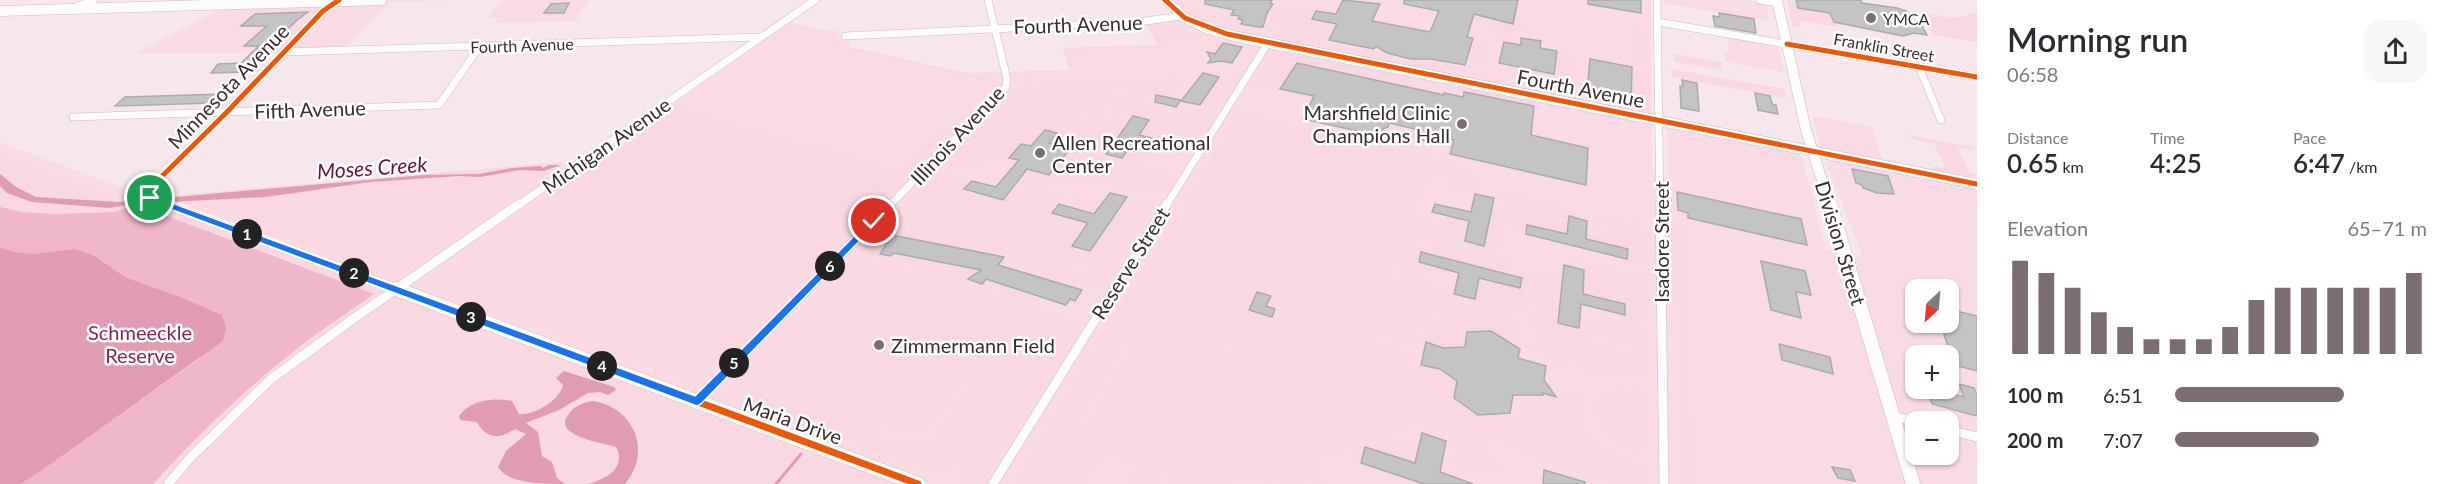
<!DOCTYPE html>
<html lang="en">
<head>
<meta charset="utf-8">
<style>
	:root { --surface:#fff; --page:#f7f7f7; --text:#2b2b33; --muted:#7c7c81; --accent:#7c6d72 }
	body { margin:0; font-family:Lato,sans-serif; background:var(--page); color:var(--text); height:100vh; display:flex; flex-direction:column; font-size:22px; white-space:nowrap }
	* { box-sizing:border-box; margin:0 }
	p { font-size:20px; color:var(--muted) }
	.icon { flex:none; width:33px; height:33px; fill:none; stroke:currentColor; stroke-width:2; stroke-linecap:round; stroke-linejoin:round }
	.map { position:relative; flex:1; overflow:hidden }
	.details { display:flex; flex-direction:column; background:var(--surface); width:480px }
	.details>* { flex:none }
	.needle { width:39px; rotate:206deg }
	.tools { position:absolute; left:1905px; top:279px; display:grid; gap:12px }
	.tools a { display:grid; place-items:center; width:54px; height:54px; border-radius:12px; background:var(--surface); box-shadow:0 2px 4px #0004; font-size:30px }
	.pin { position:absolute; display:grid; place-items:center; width:51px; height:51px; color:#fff; margin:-26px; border:3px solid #fff; border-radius:50%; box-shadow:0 2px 6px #0007 }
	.km { position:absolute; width:30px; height:30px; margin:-15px; border-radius:50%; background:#222; color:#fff; font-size:16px; line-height:30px; text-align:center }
	.round { display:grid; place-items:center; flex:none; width:63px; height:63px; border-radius:18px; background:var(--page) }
	.overview { display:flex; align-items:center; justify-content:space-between; height:102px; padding:0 30px }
	h1 { font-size:33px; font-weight:600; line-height:45px }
	.stats { display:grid; grid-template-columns:repeat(3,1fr); gap:9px; height:102px; padding:6px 30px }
	.stats div { display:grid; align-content:center }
	.stats b { font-size:26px; font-weight:600 }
	.stats small { font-size:16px; font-weight:400 }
	.stats p { font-size:16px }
	.chart { height:168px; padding:12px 30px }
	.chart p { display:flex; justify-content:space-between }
	.chart svg { width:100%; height:108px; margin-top:6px; stroke:var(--accent); stroke-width:6 }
	ul { padding:0 30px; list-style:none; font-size:20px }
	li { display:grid; grid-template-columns:96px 72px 1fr; align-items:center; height:45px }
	li i { height:15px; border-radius:8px; background:var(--accent) }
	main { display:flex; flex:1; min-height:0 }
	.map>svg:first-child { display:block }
	.built { fill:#fadbe4; fill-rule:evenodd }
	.green { fill:#fad8e2; fill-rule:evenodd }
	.forest { fill:#f0b7c9 }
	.water { fill:#e09cb3 }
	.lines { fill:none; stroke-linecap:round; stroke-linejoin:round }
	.stream { stroke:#e09cb3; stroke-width:3 }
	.building { fill:#c4c4c7; stroke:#abaaad; stroke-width:1.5 }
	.street-far1-casing { stroke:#cabcc1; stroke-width:8 }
	.street-casing { stroke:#cabcc1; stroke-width:10 }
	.secondary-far1-casing { stroke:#cabcc1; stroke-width:11 }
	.secondary-casing { stroke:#cabcc1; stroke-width:15 }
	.street-far1 { stroke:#fefbfc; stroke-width:7 }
	.street { stroke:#fefbfc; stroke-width:9 }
	.secondary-far1 { stroke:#fefbfc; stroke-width:10 }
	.secondary { stroke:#fefbfc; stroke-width:14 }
	.cycleway-far1-casing { stroke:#fff; stroke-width:8 }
	.cycleway-casing { stroke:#fff; stroke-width:10 }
	.cycleway-far1 { stroke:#e8590c; stroke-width:5 }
	.cycleway { stroke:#e8590c; stroke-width:7 }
	.route { fill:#1a73e8; stroke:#fff; stroke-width:1.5 }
	.poi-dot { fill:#7c6d72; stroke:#fff; stroke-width:2 }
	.labels { text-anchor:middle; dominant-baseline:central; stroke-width:5; stroke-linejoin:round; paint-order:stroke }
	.far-poi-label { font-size:16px; fill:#392c30; stroke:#fff; text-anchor:start }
	.far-street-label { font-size:16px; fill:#392c30; stroke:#fff }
	.street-label { font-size:20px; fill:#392c30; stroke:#fff }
	.poi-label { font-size:20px; fill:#392c30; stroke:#fff; text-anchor:start }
	.park-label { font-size:20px; fill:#8d2350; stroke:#fff }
	.water-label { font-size:21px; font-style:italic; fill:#651438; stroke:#fff }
</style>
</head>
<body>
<main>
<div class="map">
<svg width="1977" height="484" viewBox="0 0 1977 484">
	<rect width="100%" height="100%" fill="#f7e7ec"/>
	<g class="built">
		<polygon points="212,0 462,0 391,2 339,54 136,53 223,8 191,8"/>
		<polygon points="501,0 589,0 576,21 494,23 498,18 489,18"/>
		<path d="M1171,0H1744L1766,4L1769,21L1651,1L1652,173L1668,177L1667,127L1796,153L1802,157L1826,249L1863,257L1826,163L1828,161L1825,151L1820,147L1813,116L1872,127L1883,162L1977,188V484H0V142L139,194L140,200L143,202L165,212L188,194L574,161L587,164L790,22L827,31L830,29L839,32L835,37L850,36L849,47L965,73L1070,70L1063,48L1158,45L1146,24L1191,18ZM1916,290H1948V322H1916ZM1916,356H1948V388H1916ZM1916,422H1948V454H1916Z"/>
		<polygon points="1727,36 1778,45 1784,72 1726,62 1724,53 1729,53"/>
	</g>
	<g class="green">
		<polygon points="1787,0 1793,0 1798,8 1831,13 1837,27 1799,21 1800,27 1793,27"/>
		<polygon points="1277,3 1299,9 1287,20 1273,25 1269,22"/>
		<polygon points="1311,9 1309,14 1314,15 1312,19 1337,24 1332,34 1325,33 1319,45 1301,15 1305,10"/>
		<polygon points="1922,13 1954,18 1967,16 1969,13 1977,14 1977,42 1932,35"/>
		<polygon points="1299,18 1318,48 1286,42 1280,36 1279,29"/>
		<polygon points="1514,18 1527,22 1526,29 1510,34 1491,34 1495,21 1513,24"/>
		<polygon points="1157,25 1203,34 1197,41 1185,36 1159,37 1163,47 1069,50 1073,71 1021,74 1018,77 1017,72 1070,70 1063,48 1158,45 1147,26"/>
		<polygon points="1637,28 1647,29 1646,61 1636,58"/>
		<polygon points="799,38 815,39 996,80 996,83"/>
		<polygon points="1473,38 1487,42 1481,62 1468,65"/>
		<polygon points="1284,51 1310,56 1309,59 1312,60 1309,65 1297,63 1280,89 1256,84 1275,52"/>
		<polygon points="1556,53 1576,57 1575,82 1554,71"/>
		<polygon points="1674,54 1722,62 1723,70 1675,62"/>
		<path d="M1413,58L1422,60L1430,58L1459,67C1445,73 1424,72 1409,63Z"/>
		<polygon points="1331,60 1411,76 1407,88 1384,85 1385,81 1329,69 1327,67"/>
		<polygon points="1632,69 1646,73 1646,102 1631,100"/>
		<polygon points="1671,69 1785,89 1786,98 1672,77"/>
		<polygon points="1238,73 1215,108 1200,105 1215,82"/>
		<polygon points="1550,76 1563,78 1574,86 1574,90 1539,91 1548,89"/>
		<polygon points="1176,78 1182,81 1169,98 1112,85 1107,91 1116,93 1111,95 1096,81 1104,81 1106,84 1111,84 1110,81"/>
		<polygon points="1093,81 1110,100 1054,132 990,118 1020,86"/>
		<polygon points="1461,86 1535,101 1534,106 1459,91"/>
		<polygon points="1119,94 1161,104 1153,114 1118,113 1115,112"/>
		<polygon points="677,108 901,170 944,127 954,127 693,384 423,286 672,109"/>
		<path d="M1239,113L1434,157C1442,185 1421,183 1414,202C1407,220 1403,242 1397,261L1391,262L1185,206Z"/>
		<polygon points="1109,115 1088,141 1056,135 1081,120"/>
		<polygon points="1132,115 1210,116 1202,130 1161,138 1139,135 1149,120 1130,117"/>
		<polygon points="1116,116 1131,120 1109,149 1093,146 1091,143 1112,117"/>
		<polygon points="987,120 1042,134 1031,146 1021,144 1009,158 990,153 971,170 944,164"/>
		<polygon points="1200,133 1185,155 1166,151 1161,141"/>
		<polygon points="1909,135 1977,148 1971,150 1957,148 1970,173 1977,175 1977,178 1935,170 1933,166 1945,168 1935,145 1910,138"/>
		<polygon points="1054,137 1083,147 1053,185 1020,177 1027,169 1049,175 1070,149 1049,143"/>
		<polygon points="1133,143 1155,148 1141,168 1119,161 1103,153 1108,151 1106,154 1122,158"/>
		<polygon points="1088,147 1113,162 1140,170 1097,185 1078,181 1060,182"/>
		<polygon points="0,153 135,204 150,198 918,484 0,484"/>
		<path d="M1447,158L1481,185L1482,188L1460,190L1454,188C1452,177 1441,170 1440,159Z"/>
		<polygon points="565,162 397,277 183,200 188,195"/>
		<polygon points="1160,166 1166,186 1142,196 1113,188 1119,180"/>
		<polygon points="937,171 972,181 965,189 1002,200 1010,191 1024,195 1031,213 1006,242 899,211"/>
		<polygon points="1022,181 1051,189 1034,210"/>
		<polygon points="1490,190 1557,205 1557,208 1576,213 1575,218 1555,218 1517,210"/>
		<polygon points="1054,191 1068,203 1065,206 1059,204 1053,213 1088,223 1073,246 1090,251 1092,248 1121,256 1110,273 1012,244"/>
		<polygon points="1076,196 1086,198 1087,196 1104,200 1094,214 1068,207"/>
		<polygon points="1155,202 1122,254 1094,246 1118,211 1123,210 1126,206"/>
		<polygon points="1492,206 1505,209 1507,214 1500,238 1486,237"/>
		<path d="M1186,210L1275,233L1272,238L1279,243V238L1283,239L1267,280L1268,290L1277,311L1273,317L1256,328L1262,330C1300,304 1270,308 1272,280C1273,266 1282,252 1288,240L1294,239L1352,253L1394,268L1378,336L1344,454C1333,452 1311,456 1317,473C1319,477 1324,481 1327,484H1317L1304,479L1302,484H1287L1272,479L1270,483L1235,471L1230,484H1174L1178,476L1171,474L1198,415L1205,417L1208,408L1202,406L1226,354L1232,356L1236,348L1223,344L1219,352L1223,353L1199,405L1195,404L1192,412L1195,414L1168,473L1163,471L1158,481L1166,484H1130L1138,467L1101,454L1084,484H1015L1132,290L1143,289L1137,281L1142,273L1154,280L1185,290L1186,288L1234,304L1236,300L1157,277L1144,270L1177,216L1186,219L1192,217ZM1257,292L1270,296L1266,306L1275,309L1272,317L1249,310ZM1126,339L1136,342L1089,425L1078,421Z"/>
		<path d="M1511,211L1568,223L1567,234L1528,225L1526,234L1532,236V240C1519,237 1513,223 1511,211Z"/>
		<polygon points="897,213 1004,245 1007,254 1004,264 998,265 971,251 895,235 896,233 888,231 883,237 876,235"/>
		<polygon points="1594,213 1647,225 1647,227 1593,226"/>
		<polygon points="1447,215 1469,221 1465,241 1484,246 1485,240 1498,243 1499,250 1436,243"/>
		<polygon points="1421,216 1440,222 1432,240 1419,239 1417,243 1410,241 1415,218"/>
		<polygon points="1676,223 1686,226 1690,484 1686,484"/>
		<polygon points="1607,229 1646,232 1647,266 1640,268 1622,263 1621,257 1627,259 1627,249 1586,239 1586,234 1598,237"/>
		<polygon points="874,237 889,240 878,256 859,252"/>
		<path d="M1407,244L1428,250L1427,254L1421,252L1419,262L1449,270L1446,273C1432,269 1411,275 1402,262Z"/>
		<polygon points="1438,246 1493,253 1507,261 1505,273 1431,255 1433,248"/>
		<polygon points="1015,249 1018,249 1082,268 1015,262 1010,259"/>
		<polygon points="903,254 978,269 968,280 982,284 986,279 1040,296 1036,301 1063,312 899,261"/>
		<polygon points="854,258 894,268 895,265 1079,322 1035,352 1021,382 1005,405 997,415 975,433 957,464 938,435 970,387 961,384 932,426 905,433 847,412 843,417 877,430 875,435 909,447 937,441 954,468 941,476 722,395"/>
		<polygon points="1570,258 1646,277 1646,293 1613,296 1613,301 1583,294 1584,270 1570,266"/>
		<polygon points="1027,266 1067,270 1057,281 1035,273 1033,275 1026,272 1029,268"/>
		<polygon points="1551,268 1563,271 1559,312 1544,309 1532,300 1536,272"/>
		<polygon points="1072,270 1105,274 1107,277 1100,283 1103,286 1086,285 1068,279"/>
		<polygon points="1407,270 1424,274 1425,281 1435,288 1426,310 1421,309 1403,271"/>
		<polygon points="1515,273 1530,278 1523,309 1508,311 1477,290 1479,278 1520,288 1522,278 1515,276"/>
		<polygon points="1399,276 1419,319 1412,346 1384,336"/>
		<polygon points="1453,287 1456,287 1455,300 1464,301 1474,311 1431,312 1440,289"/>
		<polygon points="1476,293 1503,310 1477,311 1466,297 1475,299"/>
		<polygon points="1647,296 1646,323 1623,316 1621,314 1625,315 1617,299"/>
		<polygon points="1528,312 1545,312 1559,315 1558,323 1580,330 1581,322 1585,323 1587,331 1596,340 1580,336 1549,336 1526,322"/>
		<polygon points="1500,314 1511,317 1521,323 1516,335 1506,340 1491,331 1467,332 1465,347 1443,348 1421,341 1428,317"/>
		<polygon points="1607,317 1647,327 1647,352 1599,337 1593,331 1593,323 1599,318"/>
		<polygon points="1080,327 981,484 966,484 961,470 982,432 999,419 1020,388 1038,354"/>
		<polygon points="1548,340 1579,340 1647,355 1647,374 1596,377 1589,374 1580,361 1554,362 1522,346"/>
		<polygon points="1383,342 1411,353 1402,385 1414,426 1357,444 1354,443"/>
		<polygon points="1416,364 1440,369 1457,381 1454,398 1478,415 1499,414 1501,418 1498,438 1487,439 1437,404"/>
		<polygon points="1414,370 1447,434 1446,435 1420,425 1409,392"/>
		<path d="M1623,389H1634L1646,393V448C1617,458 1596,429 1598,402L1606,400L1601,393Z"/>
		<path d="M1543,393C1556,397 1568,392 1581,397C1585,407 1578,418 1584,429C1595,451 1628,454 1646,468V484H1620L1528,456L1506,441L1508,420H1511L1512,416L1519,415L1520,410H1522L1521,395H1542Z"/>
		<path d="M1439,410L1482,440L1480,451L1502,467V470C1486,474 1467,473 1453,465L1456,446Z"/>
		<polygon points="1399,436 1420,442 1415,463 1365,448 1361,463 1352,457 1355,449"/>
	</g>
	<path class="forest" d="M135,204L374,294C344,315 312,336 284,359C237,397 194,439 153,484H20L199,359L180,297L125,277L95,256L35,254L14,252L0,247V207L22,212L55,214L115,212Z"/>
	<g class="water">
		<polygon points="549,165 561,165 544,171 520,170 480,177 459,176 371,182 266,197 132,204 109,208 32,202 7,193 0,186 0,174 16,187 36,197 119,202 424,175 479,174 512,168 541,166 543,168"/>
		<polygon points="0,247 14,252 35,254 75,249 95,256 125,277 180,297 222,315 226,329 223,341 42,470 20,484 0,484"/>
		<path d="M564,371L614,387L616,390L608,395L600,392L588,393L559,410L526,423L538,432L542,456L552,462L557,478L565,484C543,484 508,484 498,467L506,451L526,434L515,429C499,439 487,440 477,422L460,420L459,416C470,400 494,397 512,401L519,414C534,416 560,400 563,385L556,378Z"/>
		<path d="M593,401C634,407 653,452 625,484H588C606,479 627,468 616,447C604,443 552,436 568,415C573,407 583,402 593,401Z"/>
	</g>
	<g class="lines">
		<polyline class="stream" points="776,484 801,454"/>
	</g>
	<g class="building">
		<polygon points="1205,0 1272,0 1270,3 1273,4 1267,13 1263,27 1258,27 1241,24 1243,20 1238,19 1240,16 1231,15 1234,10 1205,4"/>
		<polygon points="1343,0 1380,4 1372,21 1430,32 1439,11 1404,4 1404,0 1518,0 1513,24 1474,14 1467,37 1473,38 1465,65 1431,59 1411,59 1387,53 1376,46 1374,49 1329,40 1337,24 1312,19 1316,11 1336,14"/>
		<polygon points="1588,0 1641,0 1641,13 1588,4"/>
		<polygon points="1796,0 1861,0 1862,3 1897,8 1907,11 1913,24 1922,26 1927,35 1914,33 1903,36 1834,22 1830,13 1798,8"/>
		<polygon points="569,3 564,13 544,13 551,4"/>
		<polygon points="308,12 296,21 245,72 211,73 218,64 241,63 259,46 244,46 267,26 241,26 255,14"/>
		<polygon points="1719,13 1754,19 1756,33 1715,26 1713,16 1720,17"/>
		<polygon points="1521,38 1541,41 1540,48 1557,51 1554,74 1499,63 1504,42 1521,45"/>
		<polygon points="1223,43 1242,47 1232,63 1221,61 1208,63 1211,59 1207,52 1215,54"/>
		<polygon points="1590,59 1632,67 1631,102 1587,93"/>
		<polygon points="1297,63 1444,95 1444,93 1463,97 1464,92 1534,106 1531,135 1588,148 1586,185 1450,154 1454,140 1437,137 1435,143 1417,139 1420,130 1389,123 1388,127 1383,129 1380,136 1303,119 1314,96 1280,89"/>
		<polygon points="1203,73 1219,77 1200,105 1181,101"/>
		<polygon points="1682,80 1697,83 1699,111 1681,108 1680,86 1683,87"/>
		<polygon points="1755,93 1770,96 1772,104 1776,105 1778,114 1758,110"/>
		<polygon points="223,94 214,103 115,106 125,97"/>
		<polygon points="1156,95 1181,100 1176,107 1155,102"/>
		<polygon points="1133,116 1149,120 1139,135 1171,143 1166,151 1133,143 1122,158 1106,154"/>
		<polygon points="1045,130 1057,133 1049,143 1070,149 1049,175 1027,169 1003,200 964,189 972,181 996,187 1019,160 1009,158 1021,144 1031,146"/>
		<polygon points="1852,169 1888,176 1894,194 1877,193 1863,188 1862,185 1856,183"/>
		<polygon points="1677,192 1801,219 1807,245 1688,218 1688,213 1678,210"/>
		<polygon points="1110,193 1127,197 1090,251 1072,246 1088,223 1052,213 1059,204 1094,214"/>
		<polygon points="1475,194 1494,198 1484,246 1465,241 1469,221 1432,212 1435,204 1471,212"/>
		<polygon points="1569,216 1587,221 1586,239 1628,249 1627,259 1526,234 1527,225 1567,234"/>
		<polygon points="892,235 1004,257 998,265 1082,290 1075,301 1070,299 1066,305 986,279 982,284 968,279 981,270 894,253 890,256 880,254"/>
		<polygon points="1421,252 1522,278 1520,288 1479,278 1475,299 1454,294 1459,273 1419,262"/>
		<polygon points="1761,261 1805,271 1811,295 1796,292 1801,318 1771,310"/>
		<polygon points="1564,265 1584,270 1583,294 1625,304 1625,315 1581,304 1579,328 1558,323"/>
		<polygon points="1257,292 1271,296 1266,306 1275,309 1272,317 1249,310"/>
		<polygon points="1948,309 1977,316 1977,371 1954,365 1940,322 1948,322"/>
		<polygon points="1491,331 1520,349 1518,358 1546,366 1544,380 1556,397 1543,393 1543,395 1513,395 1510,413 1478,415 1454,398 1457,381 1440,369 1421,365 1426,342 1443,348 1465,347 1467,332"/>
		<polygon points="1779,344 1830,357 1833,374 1782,360"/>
		<polygon points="1959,384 1974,388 1977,395 1977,416 1932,404 1927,388 1964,397"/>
		<polygon points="1422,433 1446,441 1440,472 1473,484 1424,484 1361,463 1365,447 1415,463"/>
		<polygon points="1832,467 1850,470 1855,481 1838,478"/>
		<polygon points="1544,470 1585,482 1584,484 1543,484"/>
	</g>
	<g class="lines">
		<g class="street-far1-casing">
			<g id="street-far1">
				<polyline points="1165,0 1181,16"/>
				<polyline points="1657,0 1660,206"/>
				<polyline points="1759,0 1778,3"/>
				<polyline points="75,7 94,0"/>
				<polyline points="1658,22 1977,77"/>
				<polyline points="845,36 1139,22 1181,16"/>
				<polyline points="284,52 760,37"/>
				<polyline points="1919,67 1941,120"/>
				<polyline points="73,117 439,105 480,46"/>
				<polyline points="171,206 150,198 147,194 151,187 227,112 323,11 337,1"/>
				<polyline points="517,206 815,0"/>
				<polyline points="889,206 1006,87 1007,79 988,0"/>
				<polyline points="1166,206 1268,43"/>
			</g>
		</g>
		<g class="street-casing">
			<g id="street">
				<polyline points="167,204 396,289"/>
				<polyline points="1660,204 1664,484"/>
				<polyline points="697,401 891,204"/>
				<polyline points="1891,415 1916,422"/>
				<polyline points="1948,430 1977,437"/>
				<polyline points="168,484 190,458 271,379 353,319 519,204"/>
				<polyline points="993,484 1167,204"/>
			</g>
		</g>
		<g class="secondary-far1-casing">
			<g id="secondary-far1">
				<polyline points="1777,0 1806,130 1830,206"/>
				<polyline points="0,11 381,0"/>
				<polyline points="1181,16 1208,29 1238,37 1977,184"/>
			</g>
		</g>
		<g class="secondary-casing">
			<g id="secondary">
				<polyline points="1830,204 1913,484"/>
				<polyline points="396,289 918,484"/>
			</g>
		</g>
		<use href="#street-far1" class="street-far1"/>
		<use href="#street" class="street"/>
		<use href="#secondary-far1" class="secondary-far1"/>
		<use href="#secondary" class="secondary"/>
		<g class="cycleway-far1-casing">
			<g id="cycleway-far1">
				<polyline points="1165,0 1185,18 1227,34 1977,184"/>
				<polyline points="1787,44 1977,77"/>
				<polyline points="171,206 150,198 147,194 151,187 227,112 323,11 339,0"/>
			</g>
		</g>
		<g class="cycleway-casing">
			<polyline id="cycleway" points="167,204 918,484"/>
		</g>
		<use href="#cycleway-far1" class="cycleway-far1"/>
		<use href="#cycleway" class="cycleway"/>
	</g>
	<polygon class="route" points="146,196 153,196 695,396 871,219 879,221 701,404 697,406 146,200"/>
	<g class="poi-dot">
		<circle cx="1871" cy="18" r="6"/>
		<circle cx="1462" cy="124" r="6"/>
		<circle cx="1040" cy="153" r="6"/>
		<circle cx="879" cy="345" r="6"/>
	</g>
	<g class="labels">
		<g class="far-poi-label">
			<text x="1883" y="18">YMCA</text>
		</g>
		<g class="far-street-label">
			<text transform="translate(522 45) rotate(-2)">Fourth Avenue</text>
			<text transform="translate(1884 47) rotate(10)">Franklin Street</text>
		</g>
		<g class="street-label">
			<text transform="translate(1078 24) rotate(-2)">Fourth Avenue</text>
			<text transform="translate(228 86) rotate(-46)">Minnesota Avenue</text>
			<text transform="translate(1581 88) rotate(11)">Fourth Avenue</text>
			<text transform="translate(310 109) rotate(-2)">Fifth Avenue</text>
			<text transform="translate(957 135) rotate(-47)">Illinois Avenue</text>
			<text transform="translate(606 145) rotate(-35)">Michigan Avenue</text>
			<text transform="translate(1661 242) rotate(-90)">Isadore Street</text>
			<text transform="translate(1841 243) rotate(73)">Division Street</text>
			<text transform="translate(1130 263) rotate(-58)">Reserve Street</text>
			<text transform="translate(793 420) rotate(20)">Maria Drive</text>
		</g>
		<g class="poi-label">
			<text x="1450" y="112" text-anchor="end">Marshfield Clinic<tspan x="1450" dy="23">Champions Hall</tspan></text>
			<text x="1052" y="142">Allen Recreational<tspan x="1052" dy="23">Center</tspan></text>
			<text x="891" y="345">Zimmermann Field</text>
		</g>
		<g class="park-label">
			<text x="140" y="332">Schmeeckle<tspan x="140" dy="23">Reserve</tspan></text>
		</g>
		<g class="water-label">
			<text transform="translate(372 167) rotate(-4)">Moses Creek</text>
		</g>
	</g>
</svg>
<div class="tools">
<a><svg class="needle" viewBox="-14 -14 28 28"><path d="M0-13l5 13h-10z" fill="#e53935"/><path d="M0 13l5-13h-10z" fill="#7c7c81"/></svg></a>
<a>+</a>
<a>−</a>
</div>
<div class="pin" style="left:150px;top:198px;background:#1e9e55"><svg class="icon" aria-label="arrive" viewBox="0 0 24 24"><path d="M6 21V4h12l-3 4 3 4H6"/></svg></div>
<div class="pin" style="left:874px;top:221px;background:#d93025"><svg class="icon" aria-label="check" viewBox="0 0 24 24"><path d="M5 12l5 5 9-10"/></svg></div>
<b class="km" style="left:247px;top:234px">1</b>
<b class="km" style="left:354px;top:273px">2</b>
<b class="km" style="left:471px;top:317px">3</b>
<b class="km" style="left:602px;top:366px">4</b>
<b class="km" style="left:734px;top:363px">5</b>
<b class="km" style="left:830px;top:266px">6</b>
</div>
<section class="details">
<div class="overview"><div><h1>Morning run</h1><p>06:58</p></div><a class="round"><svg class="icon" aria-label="share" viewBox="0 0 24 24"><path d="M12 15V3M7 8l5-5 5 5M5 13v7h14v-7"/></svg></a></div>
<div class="stats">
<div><p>Distance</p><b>0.65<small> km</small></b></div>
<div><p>Time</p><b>4:25</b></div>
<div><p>Pace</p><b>6:47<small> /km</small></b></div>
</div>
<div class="chart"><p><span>Elevation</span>65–71 m</p>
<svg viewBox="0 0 160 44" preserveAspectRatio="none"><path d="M5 44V6M15 44V11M25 44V17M35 44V27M45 44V33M55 44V38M65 44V38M75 44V38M85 44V33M95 44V22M105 44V17M115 44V17M125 44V17M135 44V17M145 44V17M155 44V11"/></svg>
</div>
<ul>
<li><b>100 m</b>6:51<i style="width:67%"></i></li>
<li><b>200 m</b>7:07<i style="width:57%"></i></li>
</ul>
</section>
</main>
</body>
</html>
